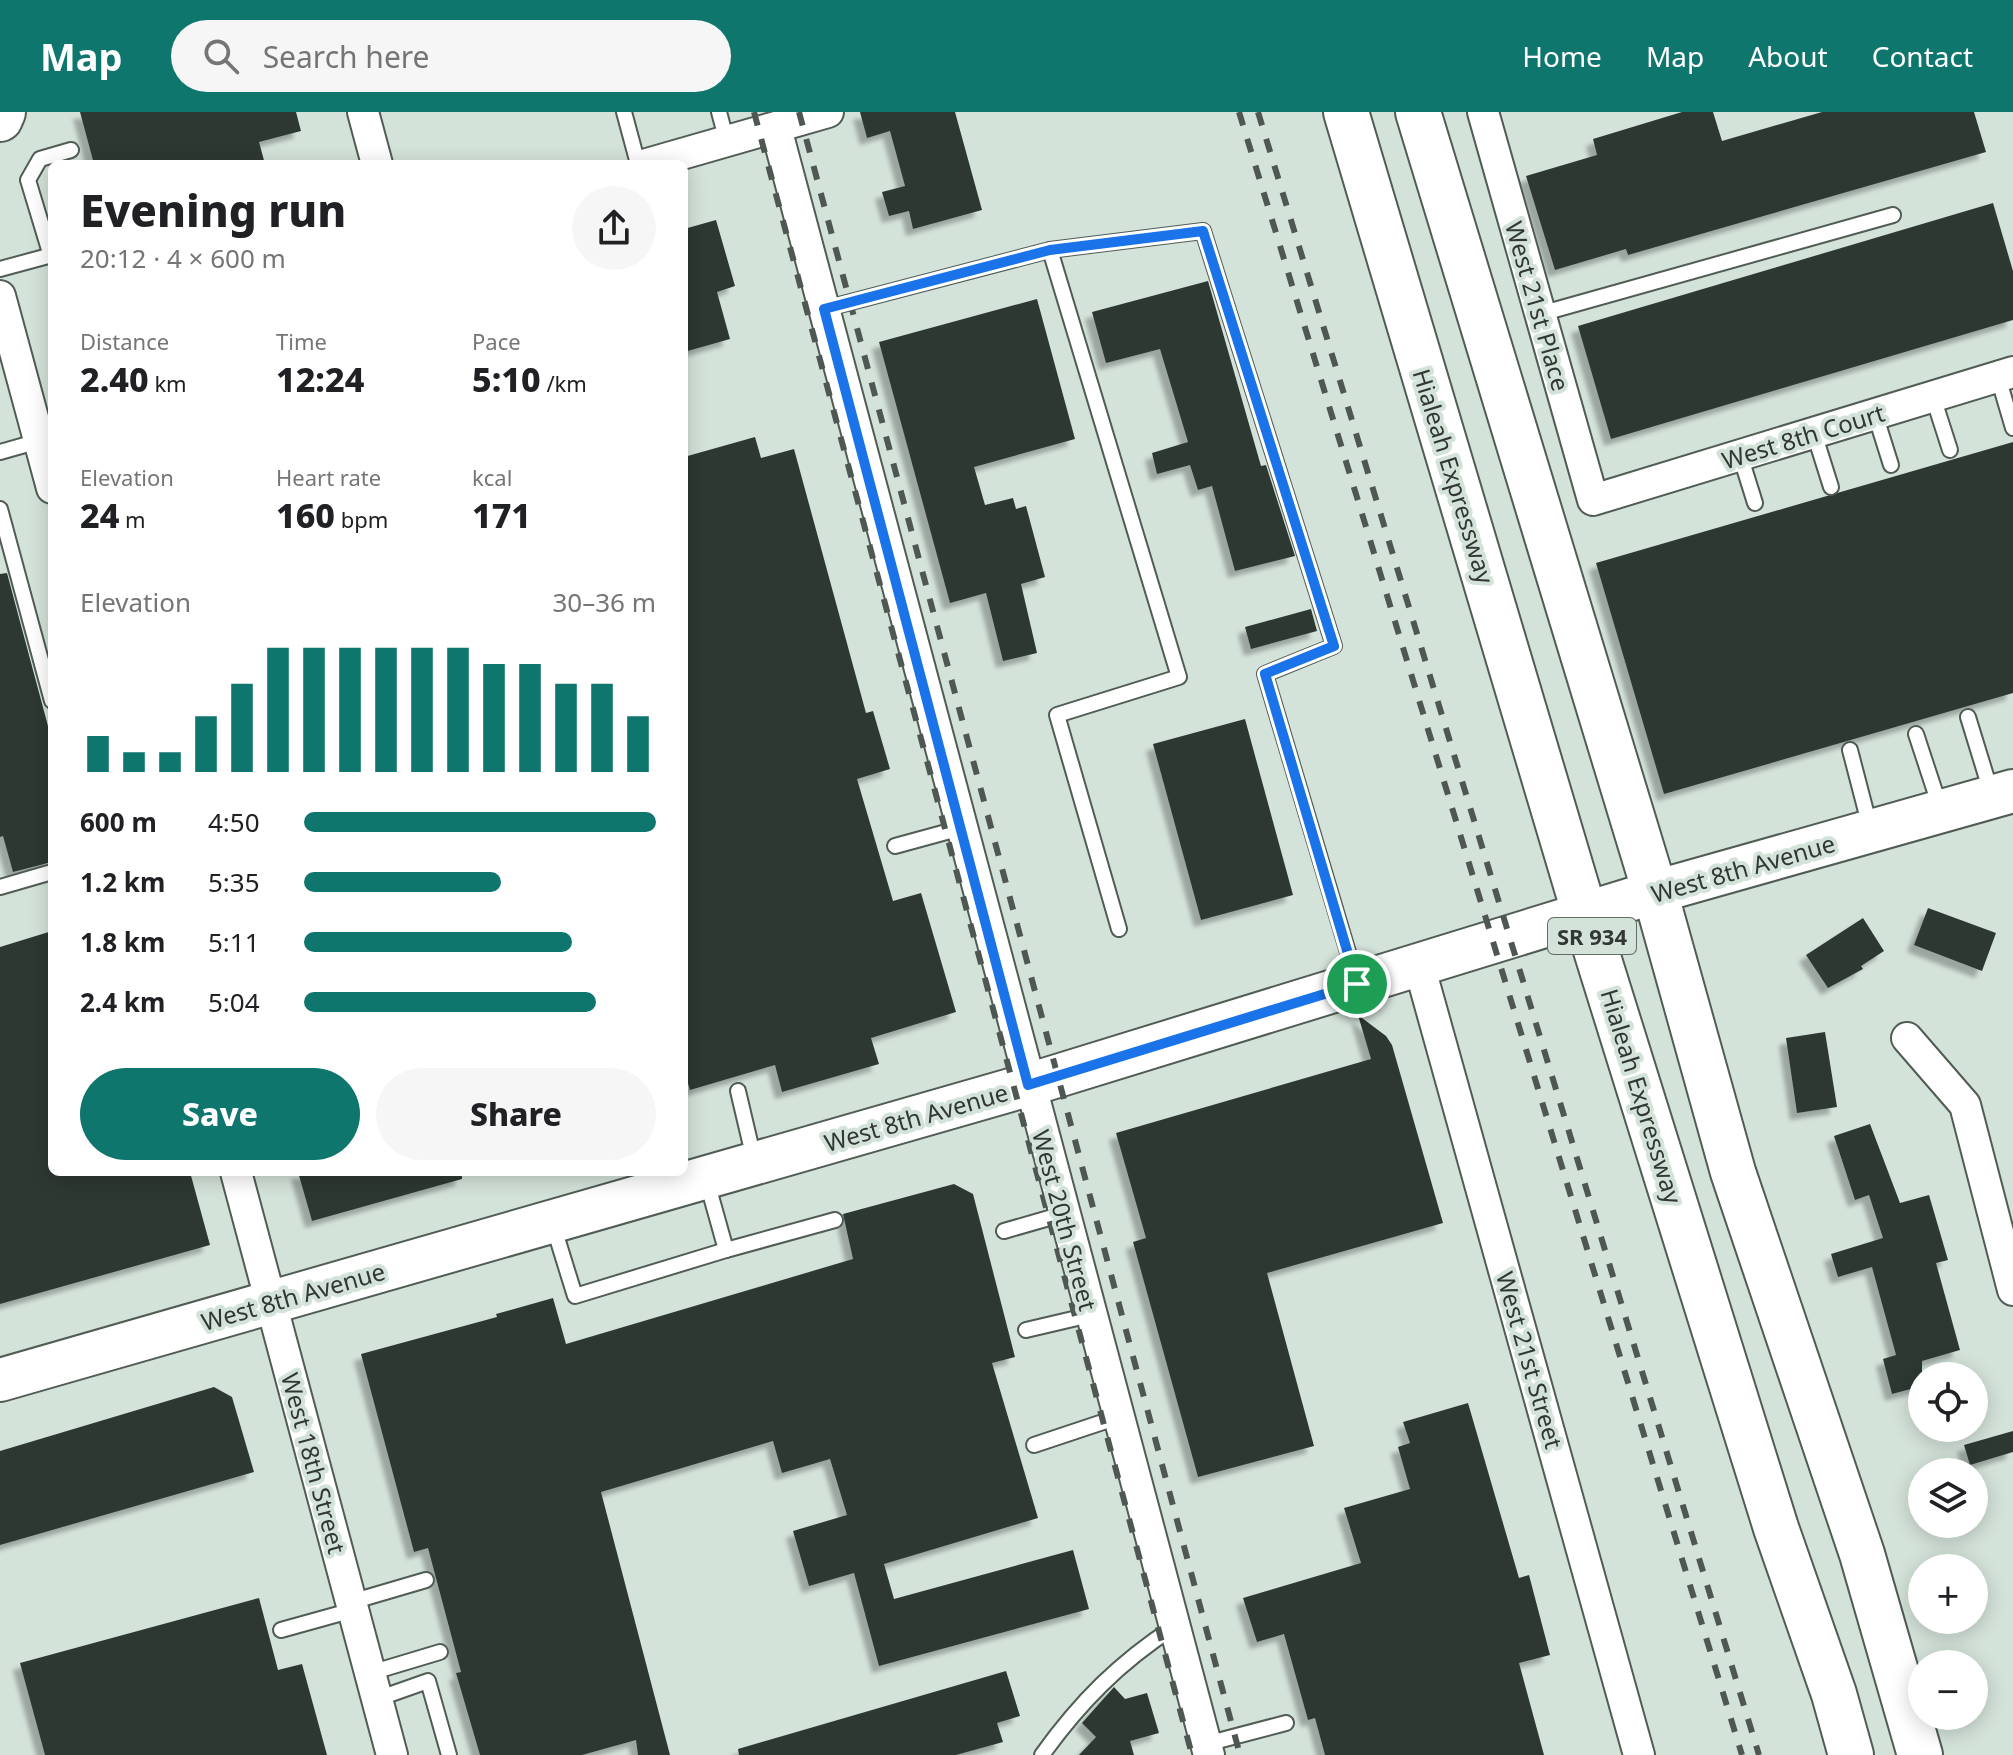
<!DOCTYPE html>
<html lang="en">
<head>
<meta charset="utf-8">
<style>
	:root { --surface:#fff; --page:#f6f6f6; --text:#202124; --muted:#757577; --accent:#0f766e }
	body { margin:0; font-family:"Noto Sans",sans-serif; background:var(--page); color:var(--text); height:100vh; display:flex; flex-direction:column; font-size:30px; white-space:nowrap }
	* { box-sizing:border-box; margin:0 }
	p { font-size:26px; color:var(--muted) }
	.icon { flex:none; width:44px; height:44px; fill:none; stroke:currentColor; stroke-width:2; stroke-linecap:round; stroke-linejoin:round }
	.map { position:relative; flex:1; overflow:hidden }
	.side { position:absolute; left:48px; top:48px; width:640px; height:1016px; display:flex; flex-direction:column; background:var(--surface); border-radius:12px; box-shadow:0 4px 20px #0003 }
	.side>* { flex:none }
	.tools { position:absolute; left:1908px; top:1250px; display:grid; gap:16px }
	.tools a { display:grid; place-items:center; width:80px; height:80px; border-radius:50%; background:var(--surface); box-shadow:0 4px 20px #0003; font-size:40px }
	.pin { position:absolute; display:grid; place-items:center; width:68px; height:68px; color:#fff; margin:-34px; border:4px solid #fff; border-radius:50%; box-shadow:0 2px 8px #0007 }
	.round { display:grid; place-items:center; flex:none; width:84px; height:84px; border-radius:42px; background:var(--page) }
	.headline { display:flex; align-items:center; justify-content:space-between; height:136px; padding:0 32px }
	h1 { font-size:44px; font-weight:800; line-height:60px }
	.stats { display:grid; grid-template-columns:repeat(3,1fr); gap:12px; height:136px; padding:8px 32px }
	.stats div { display:grid; align-content:center }
	.stats b { font-size:34px; font-weight:800 }
	.stats small { font-size:22px; font-weight:400 }
	.stats p { font-size:22px }
	.chart { height:224px; padding:16px 32px }
	.chart p { display:flex; justify-content:space-between }
	.chart svg { width:100%; height:144px; margin-top:8px; stroke:var(--accent); stroke-width:6 }
	.action { display:flex; gap:16px; margin-top:auto; padding:16px 32px }
	.action a { flex:1; height:92px; border-radius:48px; background:var(--accent); color:#fff; font-size:32px; font-weight:800; line-height:92px; text-align:center }
	.action a+a { background:var(--page); color:var(--text) }
	ul { padding:0 32px; list-style:none; font-size:26px }
	li { display:grid; grid-template-columns:128px 96px 1fr; align-items:center; height:60px }
	li i { height:20px; border-radius:10px; background:var(--accent) }
	header { display:flex; align-items:center; gap:48px; box-sizing:border-box; height:112px; padding:0 40px; background:var(--accent); color:#fff }
	header strong { font-size:38px }
	nav { display:flex; gap:44px; margin-inline-start:auto; font-size:28px }
	.search { width:560px; height:72px; background:var(--page); display:flex; align-items:center; gap:20px; box-sizing:border-box; padding:0 28px; border-radius:44px; color:var(--muted); font-size:30px }
	.map>svg:first-child { display:block }
	.building { fill:#2d3932; filter:url(#shadow) }
	.lines { fill:none; stroke-linecap:round; stroke-linejoin:round }
	.lane-casing { stroke:#505c54; stroke-width:18 }
	.street-casing { stroke:#505c54; stroke-width:34 }
	.secondary-casing { stroke:#505c54; stroke-width:46 }
	.primary-casing { stroke:#505c54; stroke-width:48 }
	.highway-casing { stroke:#505c54; stroke-width:48 }
	.lane { stroke:#fff; stroke-width:14 }
	.street { stroke:#fff; stroke-width:30 }
	.secondary { stroke:#fff; stroke-width:42 }
	.primary { stroke:#fff; stroke-width:44 }
	.highway { stroke:#fff; stroke-width:44 }
	.rail { stroke:#4f5752; stroke-width:6; stroke-dasharray:14 14; stroke-linecap:butt }
	.route-casing { stroke:#fff; stroke-width:16 }
	.route { stroke:#1a73e8; stroke-width:10 }
	.labels { text-anchor:middle; dominant-baseline:central; stroke-width:8; stroke-linejoin:round; paint-order:stroke }
	.shield { fill:#d4e3da; stroke:#626b65; stroke-width:2 }
	.shield-label { font-size:22px; font-weight:bold; fill:#313733 }
	.street-label { font-size:24px; fill:#313733; stroke:#d4e3da }
</style>
</head>
<body>
<header>
<strong>Map</strong>
<div class="search"><svg class="icon" aria-label="search" viewBox="0 0 24 24"><circle cx="10" cy="10" r="6"/><path d="M15 15l6 6"/></svg>Search here</div>
<nav><a>Home</a><a>Map</a><a>About</a><a>Contact</a></nav>
</header>
<div class="map">
<svg width="2013" height="1643" viewBox="0 0 2013 1643">
	<defs>
		<filter id="shadow"><feDropShadow dx="-7" dy="7" stdDeviation="2" flood-color="#0004"/></filter>
	</defs>
	<rect width="100%" height="100%" fill="#d4e3da"/>
	<g class="building">
		<polygon points="80,0 296,0 301,19 259,30 265,52 94,52"/>
		<polygon points="860,0 955,0 982,98 913,117 909,99 889,104 882,80 905,74 890,19 867,26"/>
		<polygon points="1682,0 1713,0 1722,29 1822,0 1974,0 1986,40 1628,143 1626,137 1555,158 1526,64 1597,43 1593,27"/>
		<polygon points="1993,91 2013,159 2013,208 1611,327 1578,214"/>
		<polygon points="716,108 735,174 717,180 730,227 684,240 684,117"/>
		<polygon points="1208,169 1261,354 1266,353 1295,444 1235,459 1212,374 1198,378 1190,353 1157,362 1152,341 1188,330 1160,237 1106,251 1092,200"/>
		<polygon points="1037,187 1075,327 974,355 985,393 1013,386 1016,397 1026,394 1045,465 1021,472 1037,541 1003,549 986,481 950,491 879,230"/>
		<polygon points="755,325 761,346 794,337 866,601 873,599 890,657 857,667 893,789 921,781 956,900 871,926 879,952 782,980 775,953 690,978 684,958 684,345"/>
		<polygon points="2013,330 2013,581 1664,682 1596,451"/>
		<polygon points="7,461 52,629 52,750 13,760 3,724 0,725 0,462"/>
		<polygon points="1311,497 1317,519 1251,537 1245,515"/>
		<polygon points="1245,607 1293,783 1201,808 1153,632"/>
		<polygon points="1928,796 1996,821 1982,859 1914,833"/>
		<polygon points="1863,806 1884,839 1861,854 1863,857 1828,876 1806,843"/>
		<polygon points="52,819 52,1060 190,1060 210,1133 0,1192 0,835"/>
		<polygon points="1358,903 1386,924 1392,933 1443,1111 1267,1161 1314,1334 1198,1365 1133,1130 1146,1126 1116,1021 1371,947"/>
		<polygon points="1825,920 1837,995 1797,1001 1786,926"/>
		<polygon points="1870,1012 1900,1091 1929,1083 1948,1148 1936,1151 1960,1238 1922,1249 1922,1274 1892,1282 1883,1247 1896,1243 1872,1155 1838,1165 1831,1142 1883,1126 1869,1083 1855,1088 1834,1024"/>
		<polygon points="298,1060 462,1060 462,1067 312,1109"/>
		<polygon points="954,1072 973,1082 1015,1245 992,1251 1038,1406 884,1452 894,1487 1073,1438 1089,1497 879,1554 854,1461 809,1474 793,1419 847,1403 830,1347 782,1361 773,1329 601,1380 670,1643 638,1643 636,1628 582,1643 480,1643 456,1561 461,1560 428,1436 414,1440 361,1242 497,1205 496,1202 553,1186 566,1232 853,1147 843,1102"/>
		<polygon points="214,1275 232,1285 254,1360 0,1433 0,1339"/>
		<polygon points="1468,1291 1519,1466 1529,1463 1550,1543 1519,1551 1544,1643 1325,1643 1315,1606 1308,1608 1284,1522 1257,1530 1243,1486 1361,1451 1344,1396 1410,1377 1398,1335 1410,1331 1403,1310"/>
		<polygon points="2013,1319 2013,1340 1970,1353 1964,1333"/>
		<polygon points="259,1486 278,1558 302,1552 327,1643 45,1643 20,1551"/>
		<polygon points="1006,1559 1020,1604 997,1611 1003,1630 956,1643 739,1643 738,1637"/>
		<polygon points="1114,1575 1125,1587 1147,1581 1159,1621 1130,1629 1134,1643 1079,1643 1096,1625 1082,1611"/>
	</g>
	<g class="lines">
		<g class="lane-casing">
			<g id="lane">
				<polyline points="624,0 638,52"/>
				<polyline points="719,0 727,30"/>
				<polyline points="1050,138 1179,565 1057,603 1119,817"/>
				<polyline points="51,144 28,68 40,47 71,38"/>
				<polyline points="0,157 52,143"/>
				<polyline points="824,197 1050,138 1203,119 1334,534 1265,562 1356,867"/>
				<polyline points="1540,202 1893,103"/>
				<polyline points="1998,265 2013,316"/>
				<polyline points="1933,285 1950,338"/>
				<polyline points="1875,302 1891,353"/>
				<polyline points="1814,321 1831,375"/>
				<polyline points="0,340 39,329"/>
				<polyline points="1740,343 1755,391"/>
				<polyline points="0,397 52,589"/>
				<polyline points="1968,605 1991,680"/>
				<polyline points="1916,622 1940,695"/>
				<polyline points="1850,638 1870,715"/>
				<polyline points="895,734 961,716"/>
				<polyline points="0,775 52,760"/>
				<polyline points="738,979 754,1047"/>
				<polyline points="707,1070 726,1138 835,1108"/>
				<polyline points="553,1113 575,1184 726,1138"/>
				<polyline points="1004,1119 1063,1102"/>
				<polyline points="1026,1218 1090,1203"/>
				<polyline points="1034,1333 1118,1305"/>
				<polyline points="351,1490 426,1468"/>
				<polyline points="281,1518 353,1498"/>
				<polyline points="370,1561 440,1540"/>
				<polyline points="377,1587 428,1569 449,1643"/>
				<polyline points="1206,1632 1286,1611"/>
				<path d="M1042,1643C1080,1590 1120,1550 1174,1515"/>
			</g>
		</g>
		<g class="street-casing">
			<g id="street">
				<polyline points="363,0 377,52"/>
				<polyline points="1483,0 1593,388 2013,260"/>
				<polyline points="776,16 1209,1643"/>
				<polyline points="647,52 828,0"/>
				<polyline points="0,184 52,376"/>
				<polyline points="1419,853 1639,1643"/>
				<polyline points="1907,926 1965,993 2013,1178"/>
				<polyline points="236,1060 392,1643"/>
			</g>
		</g>
		<g class="secondary-casing">
			<polyline id="secondary" points="0,1268 1028,973 1655,780 2013,679"/>
		</g>
		<g class="primary-casing">
			<g id="primary">
				<polyline points="1346,0 1585,803 1776,1416 1834,1582 1851,1643"/>
				<polyline points="1418,0 1655,780 1733,1060 1862,1442 1920,1643"/>
			</g>
		</g>
		<g class="highway-casing">
			<polyline id="highway" points="0,7 3,0"/>
		</g>
		<use href="#lane" class="lane"/>
		<use href="#street" class="street"/>
		<use href="#secondary" class="secondary"/>
		<use href="#primary" class="primary"/>
		<use href="#highway" class="highway"/>
		<g class="rail">
			<polyline points="754,0 1192,1643"/>
			<polyline points="799,0 1240,1643"/>
			<polyline points="1239,0 1742,1643"/>
			<polyline points="1258,0 1759,1643"/>
		</g>
	</g>
	<g class="lines">
		<g class="route-casing">
			<polygon id="route" points="1203,119 1334,534 1265,562 1357,872 1028,973 824,197 1050,138"/>
		</g>
		<use href="#route" class="route"/>
	</g>
	<g class="labels">
		<rect class="shield" x="1548" y="806" width="88" height="36" rx="6"/>
		<g class="shield-label">
			<text x="1592" y="824">SR 934</text>
		</g>
		<g class="street-label">
			<text transform="translate(1538 194) rotate(74)">West 21st Place</text>
			<text transform="translate(1803 324) rotate(-17)">West 8th Court</text>
			<text transform="translate(1454 364) rotate(73)">Hialeah Expressway</text>
			<text transform="translate(1743 756) rotate(-16)">West 8th Avenue</text>
			<text transform="translate(1642 984) rotate(73)">Hialeah Expressway</text>
			<text transform="translate(916 1005) rotate(-16)">West 8th Avenue</text>
			<text transform="translate(1065 1108) rotate(75)">West 20th Street</text>
			<text transform="translate(293 1184) rotate(-16)">West 8th Avenue</text>
			<text transform="translate(1530 1248) rotate(74)">West 21st Street</text>
			<text transform="translate(314 1351) rotate(75)">West 18th Street</text>
		</g>
	</g>
</svg>
<div class="tools">
<a><svg class="icon" aria-label="locate" viewBox="0 0 24 24"><circle cx="12" cy="12" r="6"/><path d="M12 2v4M12 18v4M2 12h4M18 12h4"/></svg></a>
<a><svg class="icon" aria-label="layers" viewBox="0 0 24 24"><path d="M12 4l9 5-9 5-9-5zM3 14l9 5 9-5"/></svg></a>
<a>+</a>
<a>−</a>
</div>
<div class="pin" style="left:1357px;top:872px;background:#1e9e55"><svg class="icon" aria-label="arrive" viewBox="0 0 24 24"><path d="M6 21V4h12l-3 4 3 4H6"/></svg></div>
<section class="side">
<div class="headline"><div><h1>Evening run</h1><p>20:12 · 4 × 600 m</p></div><a class="round"><svg class="icon" aria-label="share" viewBox="0 0 24 24"><path d="M12 15V3M7 8l5-5 5 5M5 13v7h14v-7"/></svg></a></div>
<div class="stats">
<div><p>Distance</p><b>2.40<small> km</small></b></div>
<div><p>Time</p><b>12:24</b></div>
<div><p>Pace</p><b>5:10<small> /km</small></b></div>
</div>
<div class="stats">
<div><p>Elevation</p><b>24<small> m</small></b></div>
<div><p>Heart rate</p><b>160<small> bpm</small></b></div>
<div><p>kcal</p><b>171</b></div>
</div>
<div class="chart"><p><span>Elevation</span>30–36 m</p>
<svg viewBox="0 0 160 44" preserveAspectRatio="none"><path d="M5 44V33M15 44V38M25 44V38M35 44V27M45 44V17M55 44V6M65 44V6M75 44V6M85 44V6M95 44V6M105 44V6M115 44V11M125 44V11M135 44V17M145 44V17M155 44V27"/></svg>
</div>
<ul>
<li><b>600 m</b>4:50<i style="width:100%"></i></li>
<li><b>1.2 km</b>5:35<i style="width:56%"></i></li>
<li><b>1.8 km</b>5:11<i style="width:76%"></i></li>
<li><b>2.4 km</b>5:04<i style="width:83%"></i></li>
</ul>
<div class="action"><a>Save</a><a>Share</a></div>
</section>
</div>
</body>
</html>
